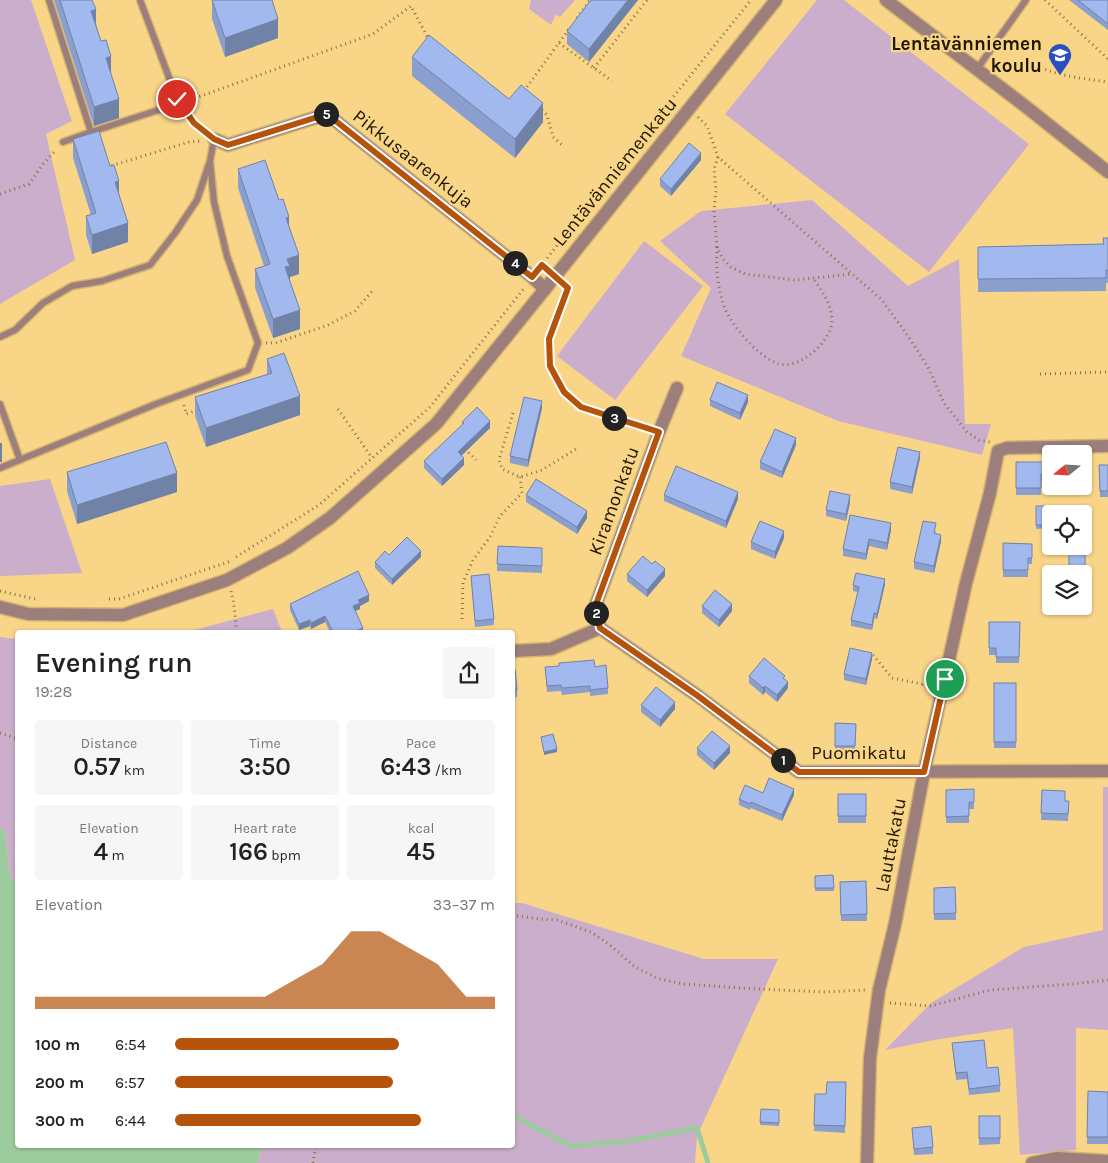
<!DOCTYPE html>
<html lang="en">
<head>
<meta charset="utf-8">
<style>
	:root { --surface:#fff; --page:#f6f6f6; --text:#222; --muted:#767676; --accent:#b45309 }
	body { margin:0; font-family:Karla,sans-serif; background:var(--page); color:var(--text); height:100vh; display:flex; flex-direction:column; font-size:19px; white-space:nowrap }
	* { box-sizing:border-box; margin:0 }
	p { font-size:16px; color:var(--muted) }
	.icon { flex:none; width:28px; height:28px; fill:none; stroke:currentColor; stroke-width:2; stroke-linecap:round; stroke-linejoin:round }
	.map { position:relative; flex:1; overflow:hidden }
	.drawer { position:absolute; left:15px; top:630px; width:500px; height:518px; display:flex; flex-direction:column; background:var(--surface); border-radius:5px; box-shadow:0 1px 4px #0004 }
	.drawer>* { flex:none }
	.needle { width:32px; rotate:252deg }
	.buttons { position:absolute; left:1042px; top:445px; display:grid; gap:10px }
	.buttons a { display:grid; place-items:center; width:50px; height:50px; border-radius:5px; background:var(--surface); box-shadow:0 1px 4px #0004; font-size:25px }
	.pin { position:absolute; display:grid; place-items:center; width:42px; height:42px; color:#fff; margin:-21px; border:2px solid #fff; border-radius:50%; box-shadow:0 1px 5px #0007 }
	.km { position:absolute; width:25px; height:25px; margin:-12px; border-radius:50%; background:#222; color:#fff; font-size:14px; line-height:25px; text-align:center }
	.round { display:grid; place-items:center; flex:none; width:52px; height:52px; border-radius:5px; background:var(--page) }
	.head { display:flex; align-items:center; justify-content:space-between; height:85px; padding:0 20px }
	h1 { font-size:28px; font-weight:600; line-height:38px }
	.metrics { display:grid; grid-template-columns:repeat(3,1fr); gap:8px; height:85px; padding:5px 20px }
	.metrics div { display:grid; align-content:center; border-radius:5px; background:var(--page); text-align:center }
	.metrics b { font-size:25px; font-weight:600 }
	.metrics small { font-size:14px; font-weight:400 }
	.metrics p { font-size:14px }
	.chart { height:140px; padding:10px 20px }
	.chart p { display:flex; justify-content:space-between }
	.chart svg { width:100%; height:90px; margin-top:5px; fill:var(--accent); opacity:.7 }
	ul { padding:0 20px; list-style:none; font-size:16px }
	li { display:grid; grid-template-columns:80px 60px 1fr; align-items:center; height:38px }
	li i { height:12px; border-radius:6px; background:var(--accent) }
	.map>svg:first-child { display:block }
	.green { fill:#cbaecb }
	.water { fill:#9ccc9e }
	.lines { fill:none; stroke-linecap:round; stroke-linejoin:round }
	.stream { stroke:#9ccc9e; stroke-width:5 }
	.service-casing { stroke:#d2b370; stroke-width:9 }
	.minor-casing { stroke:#d2b370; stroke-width:15 }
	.tertiary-casing { stroke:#d2b370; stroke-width:15 }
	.path { stroke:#897242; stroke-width:3; stroke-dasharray:1 4; stroke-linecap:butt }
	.service { stroke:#9c7f7c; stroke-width:6 }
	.minor { stroke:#9c7f7c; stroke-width:12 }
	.tertiary { stroke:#9c7f7c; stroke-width:12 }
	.wall { fill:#8a9fce }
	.shaded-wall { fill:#7182a7 }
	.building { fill:#a1b9ef; stroke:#7182a7 }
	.route-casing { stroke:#fff; stroke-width:10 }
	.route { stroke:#b45309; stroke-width:6 }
	.labels { text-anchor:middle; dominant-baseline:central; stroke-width:4.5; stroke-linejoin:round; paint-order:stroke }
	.poi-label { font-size:19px; font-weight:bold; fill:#211701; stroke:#f9d588; text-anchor:end }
	.street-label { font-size:19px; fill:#211701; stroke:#f9d588 }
</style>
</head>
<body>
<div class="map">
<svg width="1108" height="1163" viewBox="0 0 1108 1163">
	<rect width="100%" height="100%" fill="#f9d588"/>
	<g class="green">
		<polygon points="0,0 31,0 72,121 46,134 75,260 0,304"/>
		<polygon points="531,0 575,0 560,17 556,14 551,25 529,9"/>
		<polygon points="817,0 844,0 1029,144 929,272 725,114"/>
		<polygon points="812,200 908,286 959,259 965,424 991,424 982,455 838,421 681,356 711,288 660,241 701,211"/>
		<polygon points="644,241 703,286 615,400 557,356"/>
		<polygon points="50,479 82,573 0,576 0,486"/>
		<polygon points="273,609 282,632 187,632"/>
		<polygon points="0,637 17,639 17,884 10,876 5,832 0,827"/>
		<polygon points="1103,787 1108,787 1108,1030 1076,1028 1076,1150 1020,1155 1013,1028 934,1040 885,1050 931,1003 1024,947 1103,930"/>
		<polygon points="513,903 522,903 704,959 778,959 697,1136 695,1163 257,1163 263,1145 512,1145"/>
	</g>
	<polygon class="water" points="0,827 5,832 10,876 17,884 18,1145 263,1145 257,1163 0,1163"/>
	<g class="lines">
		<polyline class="stream" points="512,1115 571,1146 628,1141 697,1128 708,1163"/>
		<g class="service-casing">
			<g id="service">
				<polyline points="49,0 91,132 63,142"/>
				<polyline points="977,69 1026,0"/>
				<polyline points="91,132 180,103"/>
				<polyline points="0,337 15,330 43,303 72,286 102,281 150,265 175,233 197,200 209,164"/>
				<polyline points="0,404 20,460"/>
				<polyline points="0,468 156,404 248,370 258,343 227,256 214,202 210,161 214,139 194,123 177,99 140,0"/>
			</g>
		</g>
		<g class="minor-casing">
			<g id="minor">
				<polyline points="0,607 28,614 123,615 227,580 287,548 330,518 436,424 545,289 532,277 327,114 228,145 214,139"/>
				<polyline points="600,628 595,607 659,432 677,388"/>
				<polyline points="512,651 551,649 600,628 698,696 799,772 1108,771"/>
				<polyline points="867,1163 870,1058 879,990 895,924 924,772 966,583 990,493 998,451 1007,448 1108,446"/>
				<polyline points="1032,1163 1057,1158 1108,1161"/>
			</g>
		</g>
		<g class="tertiary-casing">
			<g id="tertiary">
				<polyline points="886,0 1025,106 1108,172"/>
				<polyline points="545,289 776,0"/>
			</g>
		</g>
		<g class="path">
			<polyline points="1045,0 1108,59"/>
			<polyline points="577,18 590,0"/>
			<polyline points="559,43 612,81"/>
			<path d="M1027,61C1054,76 1079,78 1108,82"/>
			<polyline points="594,68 647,0"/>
			<polyline points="524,91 569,29"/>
			<polyline points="190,100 373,34 411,6 429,40"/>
			<polyline points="542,110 547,115 553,137 562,145"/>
			<polyline points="698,117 707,126 718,157 881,299 906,333 928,367 944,403 967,432 979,440 990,442"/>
			<polyline points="718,157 714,169 716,190 714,211 717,247 723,259 731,267 745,274 795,280 852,274"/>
			<polyline points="107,167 189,142 200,141"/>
			<polyline points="0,194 29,184 43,164 56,150"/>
			<path d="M717,247C716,265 717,282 722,300C727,321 757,357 779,364C800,369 829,343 832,323C833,306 822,291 813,278"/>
			<polyline points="541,266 674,96 751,0"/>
			<polyline points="565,285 568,288 549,339 550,366 564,392 581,407 647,428"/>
			<polyline points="266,343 276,343 328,325 355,311 373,290"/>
			<polyline points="1040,374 1108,372"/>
			<polyline points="184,405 186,414 198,410"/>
			<polyline points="338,409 372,458"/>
			<polyline points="513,413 499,460 502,469 520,477 542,470 576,449"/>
			<polyline points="465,449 476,460"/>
			<polyline points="236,557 319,505 430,407 525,287"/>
			<polyline points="0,591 35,599"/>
			<polyline points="231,591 233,598 237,632"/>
			<polyline points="109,599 119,599 231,561"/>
			<polyline points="462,619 463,583 469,569 473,560 490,537 500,516 522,493 520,477"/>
			<polyline points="873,655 892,678 922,684 930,677"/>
			<polyline points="0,733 18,739"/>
			<polyline points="512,915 540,919 557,920 591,932 610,945 635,967 659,979 684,984 757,989 826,992 865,990"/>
			<polyline points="890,1003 931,1006 990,990 1073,984 1108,980"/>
			<polyline points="313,1163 316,1145"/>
		</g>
		<use href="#service" class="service"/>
		<use href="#minor" class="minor"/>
		<use href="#tertiary" class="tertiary"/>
	</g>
	<g class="wall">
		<polygon points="54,0 92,0 96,23 119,118 94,126"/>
		<polygon points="212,0 278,38 225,57 212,19"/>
		<polygon points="591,0 638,0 589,62 567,44 567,31"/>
		<polygon points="1069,0 1108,0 1108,30"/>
		<polygon points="412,57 509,99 543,122 515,158 412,76"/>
		<polygon points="73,139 119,194 128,242 92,254 86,235 86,216 91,215 73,158"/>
		<polygon points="701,160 671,196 660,186 660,179"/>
		<polygon points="238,169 289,228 299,274 290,277 290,280 300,329 273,338 255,288 255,269 264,266 238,188"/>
		<polygon points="1103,238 1108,238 1108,283 1106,283 1106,291 978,292 978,247 1103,244"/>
		<polygon points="267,359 300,415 206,447 195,416 195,397 267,374"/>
		<polygon points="710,400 748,402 740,420 710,406"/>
		<polygon points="542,408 528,467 510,463 510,456"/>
		<polygon points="462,422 490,428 461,456 464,465 442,486 424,468 424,461 462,425"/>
		<polygon points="796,445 782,478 760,469 760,462"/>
		<polygon points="920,458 912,494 890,489 890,482"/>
		<polygon points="1016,462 1045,462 1045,481 1041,481 1041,495 1016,495"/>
		<polygon points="1099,465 1108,465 1108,497 1100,497"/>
		<polygon points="67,472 177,492 77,524 67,491"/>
		<polygon points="526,495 587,518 577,534 526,502"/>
		<polygon points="664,495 738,499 726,528 664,501"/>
		<polygon points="850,502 846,521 826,516 826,510"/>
		<polygon points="1036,506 1051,514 1051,528 1036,529"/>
		<polygon points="891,530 887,550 869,546 866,560 843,556 843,549"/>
		<polygon points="936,530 935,534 941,541 934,573 914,569 914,562"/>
		<polygon points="784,538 775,559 751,549 751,542"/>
		<polygon points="1085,542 1085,569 1069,569 1069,546"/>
		<polygon points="1003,543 1032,544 1032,564 1028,564 1028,577 1003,577"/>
		<polygon points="498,546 542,548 542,573 497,571"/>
		<polygon points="389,555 421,557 392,585 375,568 375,562"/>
		<polygon points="652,564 665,576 647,597 627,581 627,574"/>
		<polygon points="471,576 494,619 494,625 475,627"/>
		<polygon points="885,584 877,619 874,618 872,630 851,626 851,620 858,592 853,591 853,585"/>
		<polygon points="369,601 360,606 360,609 355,611 363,632 330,632 325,622 311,629 310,626 299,630 290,610 290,604"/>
		<polygon points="702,606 732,611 719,627 702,613"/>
		<polygon points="989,622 1020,622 1019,663 996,663 996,655 989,655"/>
		<polygon points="872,659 866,685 844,680 844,674"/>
		<polygon points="545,667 595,667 608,688 608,694 590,696 590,692 562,695 561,691 547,692"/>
		<polygon points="512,669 517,690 517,697 512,698"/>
		<polygon points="749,676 785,679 788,688 777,702 765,692 763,695 749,683"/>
		<rect x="994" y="683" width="22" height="65"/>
		<polygon points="641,705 675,709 660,727 641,712"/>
		<polygon points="835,723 856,724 855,752 835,753"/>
		<polygon points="697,748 730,753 714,770 697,755"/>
		<polygon points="974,789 974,809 969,809 969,823 946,823 946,790"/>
		<polygon points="1042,790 1065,801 1069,801 1068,821 1041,820"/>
		<polygon points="763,793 794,795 782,821 751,808 750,810 739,805 739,799"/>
		<rect x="838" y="794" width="28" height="29"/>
		<polygon points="833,875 834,891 815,891 815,876"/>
		<polygon points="866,881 867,921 841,921 840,882"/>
		<polygon points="955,887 956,920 934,920 934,888"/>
		<polygon points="952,1043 987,1068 1000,1085 1000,1092 969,1095 967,1079 956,1080"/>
		<polygon points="846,1082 845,1133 814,1131 815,1094 826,1094"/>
		<polygon points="1088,1091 1108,1092 1108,1144 1087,1144"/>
		<polygon points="761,1109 779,1110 779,1126 760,1125"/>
		<polygon points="979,1116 1000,1116 1000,1144 979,1145"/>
		<polygon points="912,1128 933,1147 933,1154 914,1155"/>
	</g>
	<g class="shaded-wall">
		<polygon points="628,0 638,0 589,62 589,49"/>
		<polygon points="96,9 96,28 91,11"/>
		<polygon points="278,19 278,38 225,57 225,38"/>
		<polygon points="111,56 111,75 106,58"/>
		<polygon points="119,99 119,118 94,126 94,107"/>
		<polygon points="543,103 543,122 515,158 515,139"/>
		<polygon points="701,153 701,160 671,196 671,189"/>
		<polygon points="119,181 119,200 115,182"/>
		<polygon points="289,217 289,236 286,218"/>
		<polygon points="128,223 128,242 92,254 92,235"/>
		<polygon points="299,255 299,274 290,277 290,285 285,267 287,259"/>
		<polygon points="300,310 300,329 273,338 273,319"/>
		<polygon points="748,395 748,402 740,420 740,413"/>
		<polygon points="300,396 300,415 206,447 206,428"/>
		<polygon points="542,401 542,408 528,467 528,460"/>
		<polygon points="490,421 490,428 458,459 458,452"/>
		<polygon points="796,438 796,445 782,478 782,472"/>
		<rect x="0" y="443" width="2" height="19"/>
		<polygon points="920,452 920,458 912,494 912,487"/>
		<polygon points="464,458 464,465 442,486 442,479"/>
		<polygon points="177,473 177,492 77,524 77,505"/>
		<polygon points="738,492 738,499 726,528 726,521"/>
		<polygon points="850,495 850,502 846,521 846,514"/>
		<polygon points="587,511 587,518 577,534 577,527"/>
		<polygon points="891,523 891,530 887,550 887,543"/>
		<polygon points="784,531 784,538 775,559 775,552"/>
		<polygon points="941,535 941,541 934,573 934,566"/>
		<polygon points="869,539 869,546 866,560 866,554"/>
		<polygon points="421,551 421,557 392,585 392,579"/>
		<polygon points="665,569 665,576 647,597 647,590"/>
		<polygon points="885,579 885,584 877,619 877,614"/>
		<polygon points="369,595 369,601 360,606 360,609 353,612 353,606 358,600"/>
		<polygon points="732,604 732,611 719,627 719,620"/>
		<polygon points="874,613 874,618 872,630 872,625"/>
		<polygon points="325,616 325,622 311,629 311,623"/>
		<polygon points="310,620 310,626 299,630 299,624"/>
		<polygon points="363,628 363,632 353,632"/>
		<polygon points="872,653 872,659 866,685 866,679"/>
		<polygon points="788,682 788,688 777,702 777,695"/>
		<polygon points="765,686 765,692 763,695 763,688"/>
		<polygon points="675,702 675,709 660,727 660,720"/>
		<polygon points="730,746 730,753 714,770 714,763"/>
		<polygon points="557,749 557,752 544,755 544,752"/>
		<polygon points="794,789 794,795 782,821 782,815"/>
	</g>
	<g class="building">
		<polygon points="60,0 92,0 96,9 91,11 101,41 106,40 111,56 106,58 119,99 94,107"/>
		<polygon points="212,0 272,0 278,19 225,38"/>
		<polygon points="591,0 628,0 589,49 567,31"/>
		<polygon points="1078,0 1108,0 1108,24"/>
		<polygon points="429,35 509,99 521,85 543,103 515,139 412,57"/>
		<polygon points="99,131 110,166 114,165 119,181 115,182 128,223 92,235 86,216 96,213 73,139"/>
		<polygon points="689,143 701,153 671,189 660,179"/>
		<polygon points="265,160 279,200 283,199 289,217 286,218 299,255 287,259 290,266 285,267 300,310 273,319 255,269 270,264 238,169"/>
		<polygon points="1103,238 1108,238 1108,270 1106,270 1106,278 978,279 978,247 1104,244"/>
		<polygon points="284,353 300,396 206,428 195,397 272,373 267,359"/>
		<polygon points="717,382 748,395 740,413 710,400"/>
		<polygon points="524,397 542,401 528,460 510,456"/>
		<polygon points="477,407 490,421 458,452 464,458 442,479 424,461 464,423 462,422"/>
		<polygon points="775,429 796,438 782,472 760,462"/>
		<polygon points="166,442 177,473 77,505 67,472"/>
		<polygon points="898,447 920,452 912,487 890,482"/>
		<polygon points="1016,462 1045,462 1045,474 1041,474 1041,488 1016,488"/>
		<polygon points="1099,465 1108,465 1108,491 1100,491"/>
		<polygon points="676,466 738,492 726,521 664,495"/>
		<polygon points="536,479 587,511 577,527 526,495"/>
		<polygon points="830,491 850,495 846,514 826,510"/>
		<polygon points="1036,506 1055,506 1055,514 1051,514 1051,525 1036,525"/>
		<polygon points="850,515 891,523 887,543 869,539 866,554 843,549"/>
		<polygon points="760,521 784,531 775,552 751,542"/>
		<polygon points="923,521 936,523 934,533 941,535 934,566 914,562"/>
		<polygon points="407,537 421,551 392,579 375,562 385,551 389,555"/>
		<polygon points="1084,542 1085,542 1085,566 1069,566 1069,546 1084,546"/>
		<polygon points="1003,543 1032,544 1032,558 1028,558 1028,570 1003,570"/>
		<polygon points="498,546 542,548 542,566 497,564"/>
		<polygon points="643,556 652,564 655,561 665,569 647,590 627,574"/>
		<polygon points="358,571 369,595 358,600 360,603 353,606 363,628 353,632 333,632 325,616 311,623 310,620 299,624 290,604"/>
		<polygon points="856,573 885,579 877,614 874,613 872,625 851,620 859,587 853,585"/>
		<polygon points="489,574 494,619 475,621 471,576"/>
		<polygon points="715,590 732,604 719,620 702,606"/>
		<polygon points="989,622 1020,622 1019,657 996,657 996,648 989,648"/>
		<polygon points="850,648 872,653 866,679 844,674"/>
		<polygon points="764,658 785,676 783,678 788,682 777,695 765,686 763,688 749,676"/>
		<polygon points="594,660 595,667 606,665 608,688 590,690 590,686 562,688 561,685 547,686 545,667 559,666 559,663"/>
		<polygon points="512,669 515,669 517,690 512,691"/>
		<rect x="994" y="683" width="22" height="59"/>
		<polygon points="656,687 675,702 660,720 641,705"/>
		<polygon points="835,723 856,724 855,746 835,746"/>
		<polygon points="712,731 730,746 714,763 697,748"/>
		<polygon points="553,734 557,749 544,752 541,737"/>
		<polygon points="769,778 794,789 782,815 751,802 750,804 739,799 745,785 763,793"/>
		<polygon points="974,789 974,802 969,802 969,816 946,817 946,790"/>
		<polygon points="1042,790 1065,791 1065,801 1069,801 1068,814 1041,813"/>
		<rect x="838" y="794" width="28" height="22"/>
		<polygon points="833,875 834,888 815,888 815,876"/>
		<polygon points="866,881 867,914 841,915 840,882"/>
		<polygon points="955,887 956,913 934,914 934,888"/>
		<polygon points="984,1040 987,1068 998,1067 1000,1085 969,1089 967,1072 956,1073 952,1043"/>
		<polygon points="827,1082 846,1082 845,1126 814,1125 815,1094 826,1094"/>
		<polygon points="1088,1091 1108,1092 1108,1137 1087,1137"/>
		<polygon points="761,1109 779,1110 779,1123 760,1122"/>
		<rect x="979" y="1116" width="21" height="22"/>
		<polygon points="931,1126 933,1147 914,1149 912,1128"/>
	</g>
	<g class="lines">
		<g class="route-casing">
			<polyline id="route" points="177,99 194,123 214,139 228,145 327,114 532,277 542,265 568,288 549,339 550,366 564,392 581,407 659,432 595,607 600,628 698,696 799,772 924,772 945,679"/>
		</g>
		<use href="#route" class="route"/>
	</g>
	<defs>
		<g id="school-pin" transform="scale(1.25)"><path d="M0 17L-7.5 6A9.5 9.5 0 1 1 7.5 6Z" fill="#2b4fbe" stroke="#f9d588"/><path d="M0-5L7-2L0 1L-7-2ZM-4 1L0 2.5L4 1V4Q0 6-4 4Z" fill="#fff"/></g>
	</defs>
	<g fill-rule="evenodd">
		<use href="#school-pin" x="1060" y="55"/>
	</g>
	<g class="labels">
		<g class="poi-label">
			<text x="1042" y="44">Lentävänniemen<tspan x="1042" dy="22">koulu</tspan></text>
		</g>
		<g class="street-label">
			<text transform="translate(413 159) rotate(38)">Pikkusaarenkuja</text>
			<text transform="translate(615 172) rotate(-51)">Lentävänniemenkatu</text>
			<text transform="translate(614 501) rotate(-70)">Kiramonkatu</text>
			<text x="859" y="753">Puomikatu</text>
			<text transform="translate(891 845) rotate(-79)">Lauttakatu</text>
		</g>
	</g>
</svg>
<div class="buttons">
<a><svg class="needle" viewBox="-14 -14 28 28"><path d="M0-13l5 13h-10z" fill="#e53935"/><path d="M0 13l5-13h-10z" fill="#767676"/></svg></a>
<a><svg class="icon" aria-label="locate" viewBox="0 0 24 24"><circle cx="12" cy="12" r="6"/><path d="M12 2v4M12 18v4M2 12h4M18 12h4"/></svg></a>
<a><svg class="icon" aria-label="layers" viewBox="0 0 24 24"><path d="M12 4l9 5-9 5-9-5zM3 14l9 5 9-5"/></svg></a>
</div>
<div class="pin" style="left:945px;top:679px;background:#1e9e55"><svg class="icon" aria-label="arrive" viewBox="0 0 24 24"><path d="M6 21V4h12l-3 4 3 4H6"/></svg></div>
<div class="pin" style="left:177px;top:99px;background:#d93025"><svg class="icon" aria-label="check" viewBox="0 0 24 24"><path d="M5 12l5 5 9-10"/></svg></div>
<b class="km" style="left:783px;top:760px">1</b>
<b class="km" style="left:596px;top:613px">2</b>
<b class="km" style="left:614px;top:418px">3</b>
<b class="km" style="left:515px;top:263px">4</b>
<b class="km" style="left:326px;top:114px">5</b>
<section class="drawer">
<div class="head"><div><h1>Evening run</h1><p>19:28</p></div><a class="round"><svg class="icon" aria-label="share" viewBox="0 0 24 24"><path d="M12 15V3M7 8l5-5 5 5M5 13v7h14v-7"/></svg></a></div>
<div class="metrics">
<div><p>Distance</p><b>0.57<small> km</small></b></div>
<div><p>Time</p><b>3:50</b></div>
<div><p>Pace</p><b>6:43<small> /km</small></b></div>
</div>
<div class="metrics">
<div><p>Elevation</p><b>4<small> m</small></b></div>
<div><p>Heart rate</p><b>166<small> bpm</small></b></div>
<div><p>kcal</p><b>45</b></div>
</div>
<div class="chart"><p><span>Elevation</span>33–37 m</p>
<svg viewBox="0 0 160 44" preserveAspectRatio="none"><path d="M0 44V38L10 38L20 38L30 38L40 38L50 38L60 38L70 38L80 38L90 30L100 22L110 6L120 6L130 14L140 22L150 38L160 38V44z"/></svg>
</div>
<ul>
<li><b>100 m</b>6:54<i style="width:70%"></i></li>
<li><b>200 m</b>6:57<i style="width:68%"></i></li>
<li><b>300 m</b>6:44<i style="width:77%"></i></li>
</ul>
</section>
</div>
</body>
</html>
